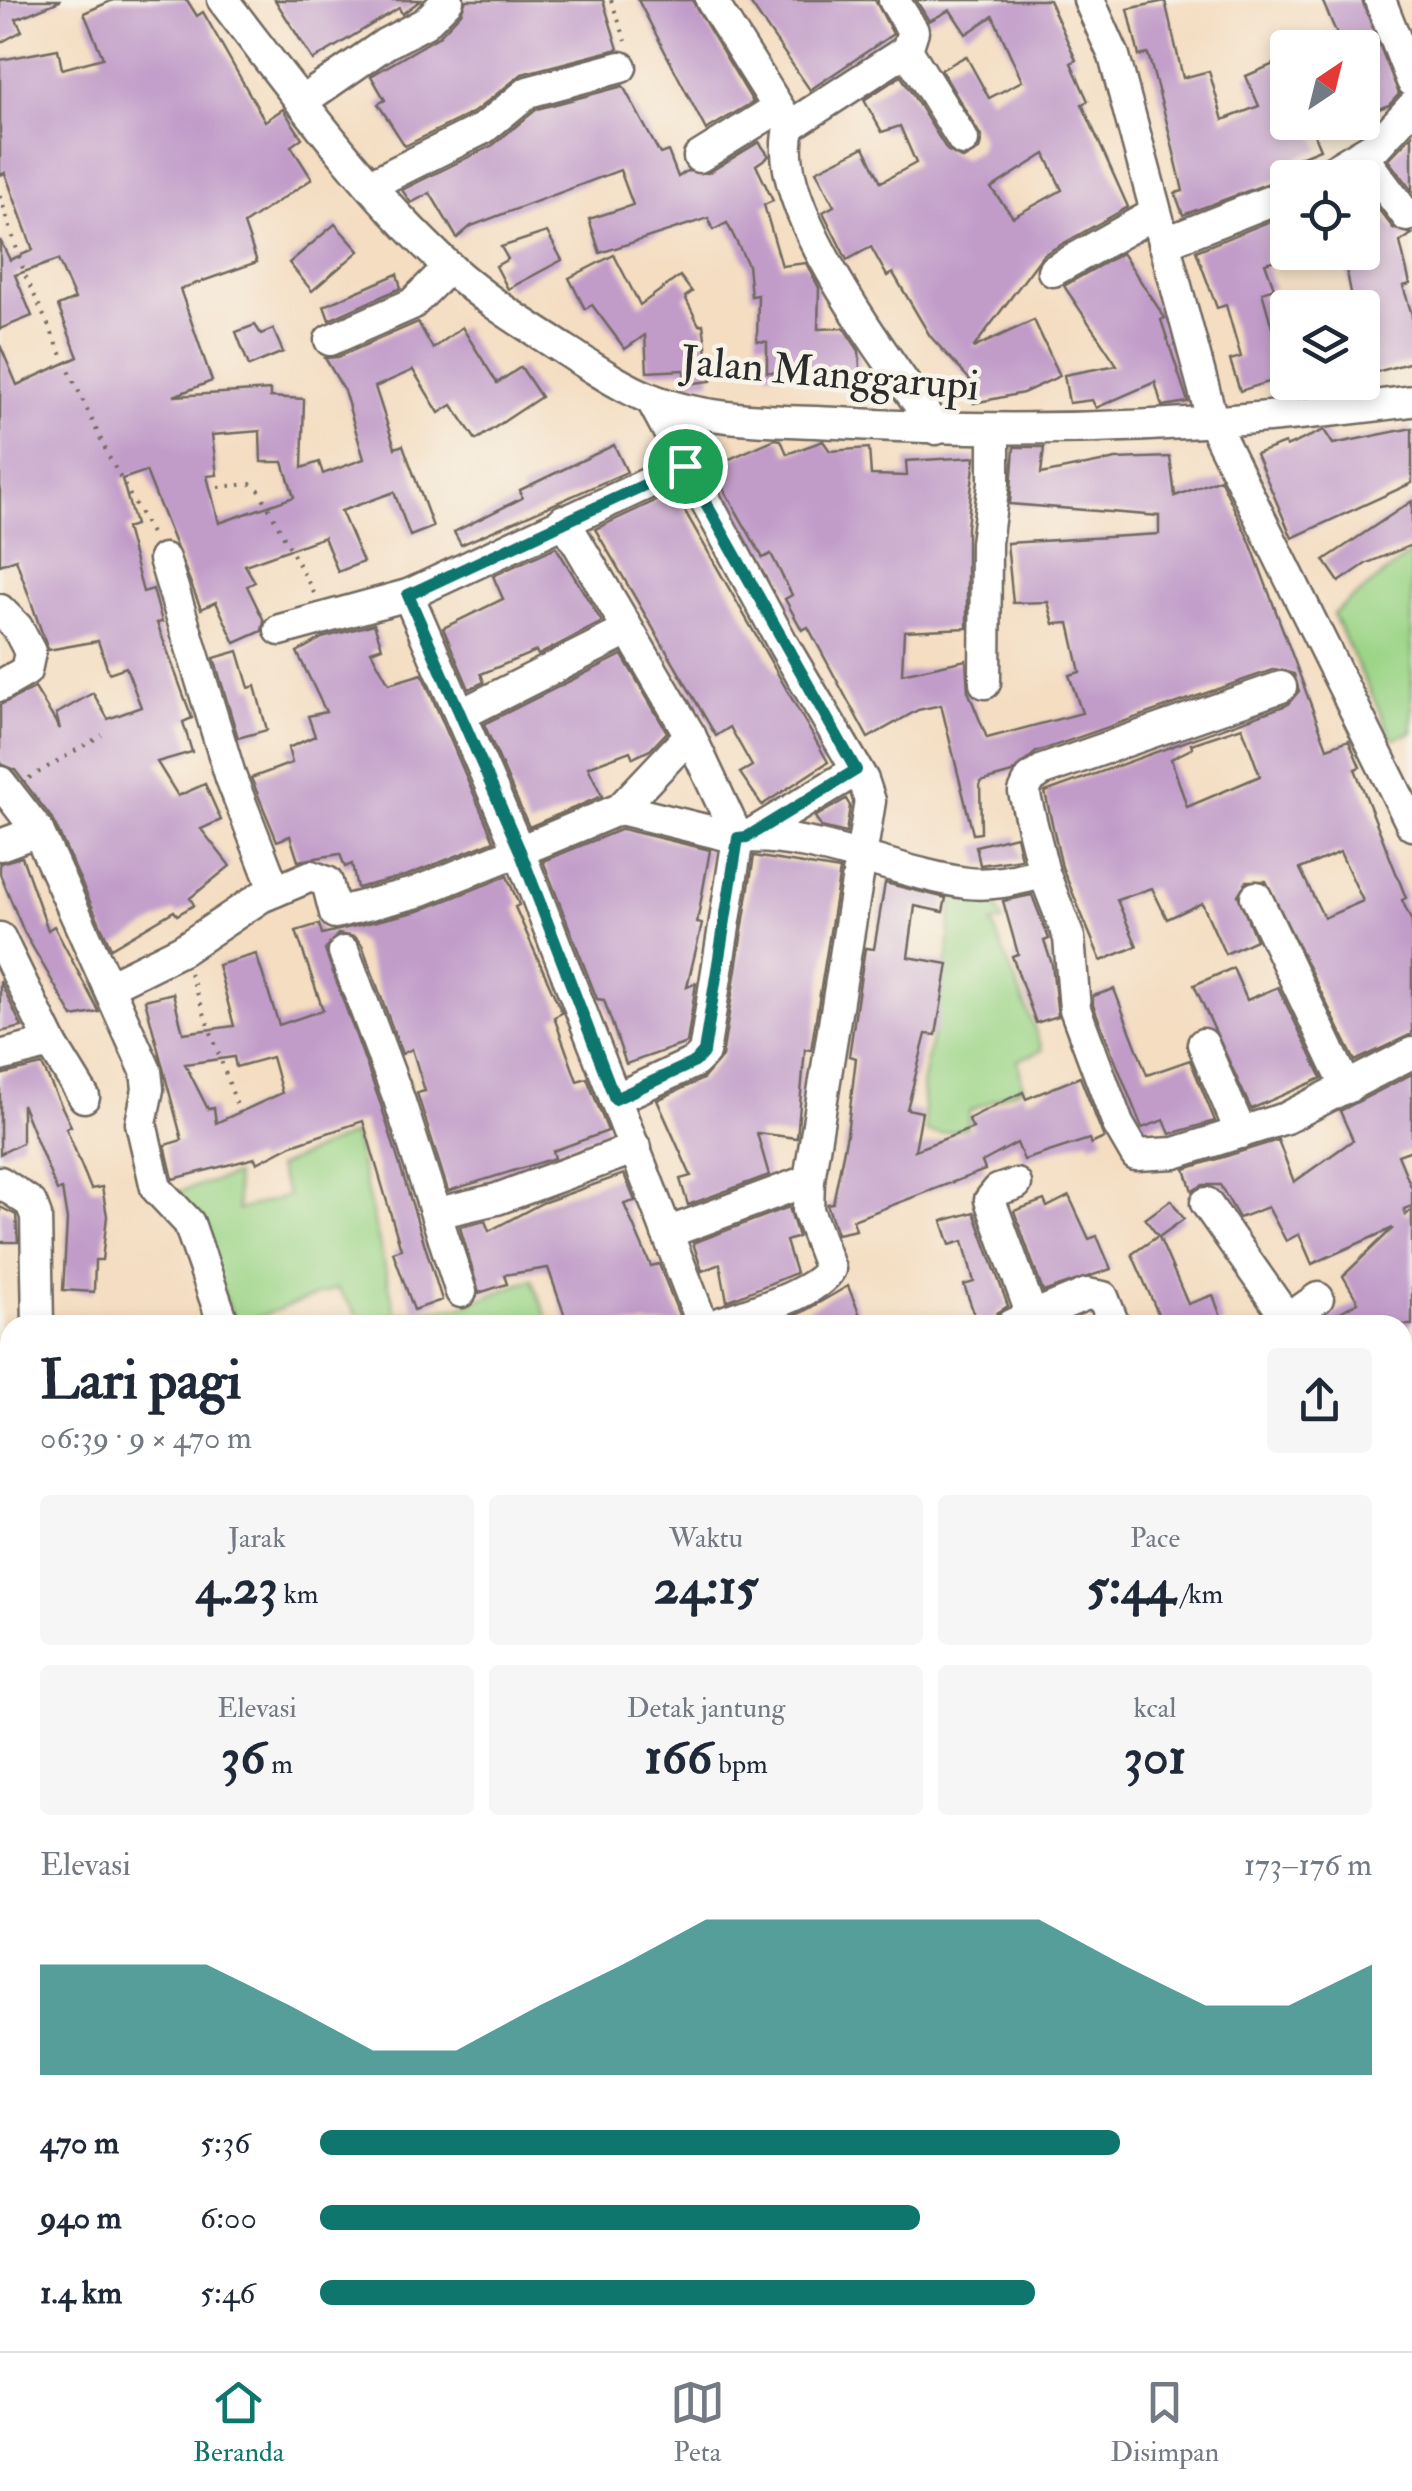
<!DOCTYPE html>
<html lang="id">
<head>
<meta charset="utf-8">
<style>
	:root { --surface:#fff; --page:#f6f6f7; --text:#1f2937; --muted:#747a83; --line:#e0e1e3; --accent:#0f766e }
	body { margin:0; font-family:"IM FELL Double Pica",serif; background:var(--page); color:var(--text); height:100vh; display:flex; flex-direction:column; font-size:38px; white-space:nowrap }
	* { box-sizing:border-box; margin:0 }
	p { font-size:32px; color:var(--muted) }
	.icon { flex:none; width:55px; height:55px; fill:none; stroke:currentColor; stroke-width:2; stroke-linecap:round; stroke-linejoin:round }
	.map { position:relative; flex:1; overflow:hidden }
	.sheet { position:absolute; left:0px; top:1315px; width:1412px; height:1038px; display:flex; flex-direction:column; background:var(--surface); border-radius:30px 30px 0 0; box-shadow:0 5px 15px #0003 }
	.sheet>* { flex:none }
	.needle { width:65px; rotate:35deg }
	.buttons { position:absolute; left:1270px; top:30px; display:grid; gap:20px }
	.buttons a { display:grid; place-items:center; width:110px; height:110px; border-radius:10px; background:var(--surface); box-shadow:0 5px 15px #0003; font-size:50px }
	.pin { position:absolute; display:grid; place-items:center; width:85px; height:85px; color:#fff; margin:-42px; border:5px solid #fff; border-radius:50%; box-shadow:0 2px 10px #0007 }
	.round { display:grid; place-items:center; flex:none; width:105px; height:105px; border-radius:10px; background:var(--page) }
	.overview { display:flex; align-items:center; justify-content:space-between; height:170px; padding:0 40px }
	h1 { font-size:55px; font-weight:800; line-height:75px }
	.metrics { display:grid; grid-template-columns:repeat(3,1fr); gap:15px; height:170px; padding:10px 40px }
	.metrics div { display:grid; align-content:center; border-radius:10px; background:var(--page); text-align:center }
	.metrics b { font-size:50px; font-weight:800 }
	.metrics small { font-size:28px; font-weight:400 }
	.metrics p { font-size:28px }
	.chart { height:280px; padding:20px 40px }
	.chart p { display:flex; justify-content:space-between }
	.chart svg { width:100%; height:180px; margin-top:10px; fill:var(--accent); opacity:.7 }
	ul { padding:0 40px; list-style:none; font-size:32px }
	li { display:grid; grid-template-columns:160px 120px 1fr; align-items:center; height:75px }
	li i { height:25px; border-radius:12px; background:var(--accent) }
	.tab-bar { display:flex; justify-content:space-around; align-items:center; height:140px; border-top:2px solid var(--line); background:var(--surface); font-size:28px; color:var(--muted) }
	.tab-bar a { display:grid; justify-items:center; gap:5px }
	.tab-bar .selected { color:var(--accent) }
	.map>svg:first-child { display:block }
	.green { fill:#9cd588; stroke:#64805a; stroke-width:2.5 }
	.building { fill:#c19cc9; fill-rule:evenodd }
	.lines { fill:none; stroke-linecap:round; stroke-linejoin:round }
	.minor-casing { stroke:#716960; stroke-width:35 }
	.path { stroke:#716960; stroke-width:4; stroke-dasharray:2.5 8; stroke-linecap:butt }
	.minor { stroke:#fff; stroke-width:30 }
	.route-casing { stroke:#fff; stroke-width:20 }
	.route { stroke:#0f766e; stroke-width:12 }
	.labels { text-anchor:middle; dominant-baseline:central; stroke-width:9; stroke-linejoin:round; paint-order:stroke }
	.street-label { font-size:42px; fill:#2b2b2b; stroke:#f7f3e8 }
</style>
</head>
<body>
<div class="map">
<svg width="1412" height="2351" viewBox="0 0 1412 2351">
	<rect width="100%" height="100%" fill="#f7f3e8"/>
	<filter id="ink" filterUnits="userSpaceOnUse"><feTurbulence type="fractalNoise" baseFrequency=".01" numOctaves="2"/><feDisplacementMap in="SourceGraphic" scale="20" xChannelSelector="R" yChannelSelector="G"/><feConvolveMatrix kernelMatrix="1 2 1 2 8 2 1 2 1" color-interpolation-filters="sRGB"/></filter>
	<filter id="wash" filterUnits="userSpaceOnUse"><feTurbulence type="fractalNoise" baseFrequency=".0048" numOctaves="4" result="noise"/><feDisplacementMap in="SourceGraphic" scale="40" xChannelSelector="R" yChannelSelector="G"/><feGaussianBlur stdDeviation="2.25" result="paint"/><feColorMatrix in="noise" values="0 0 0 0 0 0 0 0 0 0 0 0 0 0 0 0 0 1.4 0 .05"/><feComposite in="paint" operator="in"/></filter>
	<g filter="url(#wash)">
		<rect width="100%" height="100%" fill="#f4ddc1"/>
		<g class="green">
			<polygon points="1412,552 1412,732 1393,739 1333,614"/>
			<polygon points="953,889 989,889 1003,922 992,923 1043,1050 1018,1060 1023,1087 969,1111 967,1127 941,1134 926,1132 922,1085 948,956"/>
			<polygon points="353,1134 396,1314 460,1307 532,1279 550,1325 398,1325 395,1315 378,1325 365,1325 337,1288 237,1325 177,1192 235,1175 238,1210 288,1196 277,1167"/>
			<polygon points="1412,1513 1412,1651 1403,1626 1402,1518"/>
			<polygon points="1412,1823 1412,2058 1403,2063 1402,1827"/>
			<polygon points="216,2342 457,2342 457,2351 198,2351"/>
			<polygon points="1099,2343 1282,2343 1277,2351 1102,2351"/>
		</g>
		<g id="blocks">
			<g class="building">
				<polygon points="0,0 60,0 60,1 16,19 22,31 0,43"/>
				<path d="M113,0H187L197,16L203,12L265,121L283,109L302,138L291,146L312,179L244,224L257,262L180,289L212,381L174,396L270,390V397L304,399L302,468L319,462L323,474L364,459L344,390L325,358L338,357L418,322L433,349L462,327L497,383L521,367L541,397L476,440L452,405L439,413L413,370L375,387L395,448L403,445L433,527L410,536L394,492L341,511L363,562L338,572L324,537L245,565L255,582L247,586L264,621L262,631L235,643L216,602L201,609L146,471L122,479L135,525L126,528L143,592L153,589L162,622L157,623L192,718L183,722L192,752L157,762L178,796L205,784L221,820L201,829L230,866L190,898L194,905L177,915L174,911L111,948L53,820L15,770L0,764V705L35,688L60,729L56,714L93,693L108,719L141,707L126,667L109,673L98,641L48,650L16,559L0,565V345L17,385L78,357L58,306L75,299L58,260L15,275L32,316L0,329V240L10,260L33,250L5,173L0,175V60L58,49L62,69L103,58L84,13ZM260,431L261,462H283L294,497L219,523L207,476L217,475L212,435Z"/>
				<polygon points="275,0 421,0 402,14 399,8 313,60"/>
				<polygon points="466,0 603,0 618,49 522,74 474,112 405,146 378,104 385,100 371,76 438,37 461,13"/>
				<polygon points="638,0 692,0 753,102 706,130"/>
				<polygon points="748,0 875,0 893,34 810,90"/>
				<path d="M916,0H1049L1076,60L1071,63L1088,101L1082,104L1128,207L1043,255L973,348L1034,320L1060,376L1023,393L974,403L970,380L930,336L893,273L887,276L871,247L847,260L823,212L834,206L816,171L864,147L881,182L916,163L900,126L882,132L864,100L901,76L947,150L963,159L979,150L982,138L941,70L966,56L989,98L1022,81L993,16L966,34L950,10L929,21ZM1045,154L1062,190L1013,217L991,188Z"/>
				<polygon points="1322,0 1362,0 1399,94 1389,105 1371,112 1362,92 1362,48 1343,48"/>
				<polygon points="1165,1 1183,78 1209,71 1223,120 1259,106 1246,76 1288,58 1288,122 1309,122 1320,149 1285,163 1288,176 1183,215 1175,193 1183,191 1166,119 1148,54 1139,56 1128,9"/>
				<polygon points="623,86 660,154 668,151 678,177 687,171 708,173 759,142 769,156 756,165 773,201 764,205 782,266 806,263 819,288 818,329 844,328 859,351 861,385 837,386 836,373 767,372 767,342 757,341 758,295 751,296 748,265 727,223 713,230 708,218 600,253 589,219 633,205 620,170 471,226 457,238 430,193 411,203 402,190 493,145 537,109"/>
				<polygon points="1412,135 1412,191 1388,160"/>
				<polygon points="1362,188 1393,228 1412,234 1400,242 1410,284 1403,286 1412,315 1412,362 1373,373 1362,337 1362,308 1354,308 1343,252 1362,252"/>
				<polygon points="1288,214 1288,256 1265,263 1274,288 1262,292 1273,331 1288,327 1288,376 1240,391 1230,360 1241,357 1226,305 1217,308 1196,251"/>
				<polygon points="335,224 359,251 312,291 289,263"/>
				<polygon points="547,232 562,260 508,289 496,266 508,259 501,247"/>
				<polygon points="1122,253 1165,318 1161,320 1188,402 1162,406 1155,382 1096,408 1092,400 1069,403 1064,375 1117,365 1064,286"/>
				<polygon points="614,255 640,305 680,276 692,292 685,297 699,325 703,324 711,381 685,384 684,370 647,372 645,335 625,349 592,305 585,309 569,278"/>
				<polygon points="397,274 401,288 329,320 324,306"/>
				<polygon points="255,325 261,334 273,329 283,352 249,366 236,332"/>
				<polygon points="862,374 875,374 889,399 862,400"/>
				<polygon points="1412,428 1412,483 1292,538 1256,454 1285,443 1286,447 1324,430 1333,444"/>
				<path d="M775,439L781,440L787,454L823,441L830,451L869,448L871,475L907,476L906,461L975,457L967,527V628L904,631L902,674L966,660L968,691L987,738L1082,713L1069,675L1080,672L1069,623L1054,624L1048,602L1013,603L1007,543L1159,534V516L1010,504L1014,447H1044L1041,474L1116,459L1170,457L1175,496L1220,479L1250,542L1327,748L1349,740L1350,743L1360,767L1355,769L1406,898L1402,900L1412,922V1034L1355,1061L1266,881H1247L1238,895L1256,940L1225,954L1202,903L1167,919L1152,888L1117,900L1137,946L1101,961L1062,867L1045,792L1287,705L1299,691L1294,674L1275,669L1036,752L1012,773L980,782L981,833L973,834L941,705L918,710L868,738L808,627L802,630L785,599L792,595L771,554L763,558L711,467ZM1242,727L1260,776L1187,807L1171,759L1193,748L1191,744ZM1340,852L1363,901L1324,918L1300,869Z"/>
				<polygon points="614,445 627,472 461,545 454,532 522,498 520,490"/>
				<polygon points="674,492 828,762 762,805 740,773 752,766 730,727 716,736 595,529"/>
				<polygon points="1412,501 1412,545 1367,563 1339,582 1324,560"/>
				<polygon points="556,547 602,622 538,655 536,651 481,674 484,682 469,689 443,628 503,599 493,576"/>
				<polygon points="374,624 382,647 371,651 389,684 422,674 494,841 408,875 357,888 352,864 345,867 340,854 298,861 290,836 277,841 251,778 292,763 288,748 315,736 308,716 326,712 297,652 322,638"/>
				<polygon points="238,651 249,688 255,686 267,730 238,738 214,658"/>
				<polygon points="622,655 667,732 650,750 633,758 630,751 588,767 602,796 529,827 484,724"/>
				<polygon points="846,799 850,806 846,833 821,827 815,817"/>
				<polygon points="622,829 710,850 697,923 702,924 687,987 696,983 687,1043 626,1064 604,1000 597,999 543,861"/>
				<polygon points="1016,836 1021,859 980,865 976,846"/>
				<polygon points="754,856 840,870 811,1050 805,1049 797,1138 757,1133 769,1175 688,1205 680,1179 691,1176 657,1100 703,1079 722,1057"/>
				<polygon points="22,857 48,930 54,926 99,1012 73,1017 24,932 0,874 0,863"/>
				<path d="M507,876L519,905L515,907L562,1013L554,1017L577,1081L587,1078L608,1131L553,1151L555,1158L448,1191L417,1093L425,1091L412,1049L402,1054L362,945L355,937L338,934L325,950L381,1105L442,1300L414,1310L393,1252L401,1249L363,1121L292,1145L257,1163L255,1158L173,1179L165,1145L182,1140L145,1000L173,993L183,1033L234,1026L218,965L256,954L279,1025L323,1010L296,931L319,924L322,934L419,911ZM234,1057L236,1067L272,1057L282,1093L216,1123L214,1108L208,1109L185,1064Z"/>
				<polygon points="885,883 946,898 943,912 915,906 908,957 948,964 936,1035 926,1034 907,1109 922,1112 915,1150 973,1128 968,1119 1004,1101 1023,1092 1026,1099 1080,1077 1104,1138 1091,1144 1089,1139 1024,1160 1017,1143 982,1162 985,1170 853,1220 856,1230 837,1234 827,1204 833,1203 847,1134 856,1058 849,1056 865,948 874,949"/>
				<polygon points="1032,895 1049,939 1044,941 1052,964 1058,1016 1036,1023 1012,956 1018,954 1003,901"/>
				<polygon points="1233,968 1247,1000 1278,987 1322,1078 1251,1109 1194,985"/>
				<polygon points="0,981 21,1025 22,1027 0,1032"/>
				<polygon points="1114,989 1147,1075 1190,1060 1215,1121 1170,1134 1164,1120 1142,1128 1093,1005 1093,996"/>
				<polygon points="42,1065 71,1126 66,1128 91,1189 102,1187 107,1216 102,1260 95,1260 94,1292 63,1290 67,1220 62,1189 57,1191 22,1104 22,1143 0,1154 0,1075"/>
				<polygon points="1412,1074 1412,1150 1398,1155 1412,1189 1412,1206 1404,1209 1406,1215 1412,1209 1412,1325 1317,1325 1358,1302 1343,1276 1393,1228 1312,1264 1299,1234 1286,1241 1268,1207 1239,1218 1220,1185 1203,1185 1192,1191 1185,1169 1278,1140 1294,1182 1353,1140 1340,1111"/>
				<polygon points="624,1174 635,1201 624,1204 651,1266 659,1264 683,1325 568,1325 548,1268 504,1275 507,1284 479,1293 460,1227 485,1221 489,1231 542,1203"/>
				<polygon points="1069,1196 1089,1239 1097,1236 1111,1269 1043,1292 1014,1211 1044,1200 1047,1207"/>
				<polygon points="1171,1200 1184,1219 1159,1237 1188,1304 1213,1295 1224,1325 1163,1325 1132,1254 1158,1236 1145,1219"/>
				<polygon points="0,1207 16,1215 18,1242 0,1242"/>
				<polygon points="789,1207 798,1237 786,1241 796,1273 727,1301 720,1264 702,1271 693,1243"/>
				<polygon points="974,1212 1008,1306 997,1313 993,1325 978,1325 964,1285 974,1282 963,1241 950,1245 942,1221"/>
				<polygon points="848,1286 864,1325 772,1325 803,1312"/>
			</g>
		</g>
	</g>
	<g filter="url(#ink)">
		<use href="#blocks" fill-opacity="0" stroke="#716960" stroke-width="2.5"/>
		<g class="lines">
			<g class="minor-casing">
				<g id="minor">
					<path d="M223,0C293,91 363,188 448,266C482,298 526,325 565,350C592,367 621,387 651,399C708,422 776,420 838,423C1031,435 1220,427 1412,401"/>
					<path d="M711,0L790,126C765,203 892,363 936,429"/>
					<polyline points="1089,0 1114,56 1213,423 1412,825"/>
					<polyline points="1380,0 1412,81"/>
					<polyline points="907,50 963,140"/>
					<polyline points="301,102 385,44 425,23 448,0"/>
					<polyline points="790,126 907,50 913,31 894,0"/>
					<polyline points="1362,156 1407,216"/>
					<polyline points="699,157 778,108"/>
					<polyline points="1321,178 1378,144 1412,107"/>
					<polyline points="372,184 484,128 528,92 621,67"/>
					<polyline points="1164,243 1288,194"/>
					<polyline points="1053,271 1154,214"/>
					<polyline points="330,340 412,304 449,267"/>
					<polyline points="651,399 784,646 863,780 870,801 809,1180 667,1233"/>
					<path d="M564,520L690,735L738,838C810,831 897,874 967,883C994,886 1018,879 1044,873"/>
					<polyline points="164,559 231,778 275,891"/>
					<polyline points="0,610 17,627 30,652 26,671 0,686"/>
					<polyline points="280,630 408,595"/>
					<polyline points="985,683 986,543 994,483 994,431"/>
					<polyline points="1281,687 1043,770 1030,779 1024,792 1044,873 1069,938 1075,1009 1118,1124 1136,1155 1175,1153 1286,1118 1412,1053"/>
					<polyline points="462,714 627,631"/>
					<polyline points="0,782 38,831"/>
					<polyline points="620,809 519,851 408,595 685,466"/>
					<polyline points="747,837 857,770"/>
					<polyline points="0,845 38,831 146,1071 148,1089 141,1123 156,1188 189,1223 224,1325"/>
					<polyline points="1256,897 1347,1088"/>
					<polyline points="0,938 51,1043 84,1097"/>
					<polyline points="344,952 399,1099 461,1292"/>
					<polyline points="109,986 182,950 261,897 311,876 327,882 335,913 414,893 519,851 703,1325"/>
					<polyline points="1203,1044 1241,1133"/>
					<polyline points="0,1056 51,1043"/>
					<polyline points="615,1099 695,1062 704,1053 738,838 620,809 690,735"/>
					<polyline points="0,1182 31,1203 36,1216 38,1325"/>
					<polyline points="1016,1184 998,1190 990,1200 1032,1316"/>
					<polyline points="1206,1203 1288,1320"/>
					<polyline points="437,1213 497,1199 636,1148"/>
					<path d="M714,1325C743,1314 814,1296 830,1269L808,1210L809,1180"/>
					<polyline points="1011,1325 1087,1294 1103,1297 1114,1325"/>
					<polyline points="1280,1325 1318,1298"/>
					<polyline points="1402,1406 1412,1396"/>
					<polyline points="0,1590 10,1586"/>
					<polyline points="1402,1770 1412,1794"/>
					<polyline points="1402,1820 1412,1816"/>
					<polyline points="0,1931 10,1926"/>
					<polyline points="0,2128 10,2145"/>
					<polyline points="1402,2131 1412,2128"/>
					<polyline points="1402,2238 1405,2244 1412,2242"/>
					<polyline points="126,2342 132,2351"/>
					<polyline points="467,2342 467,2351"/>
					<polyline points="790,2342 793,2351"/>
					<polyline points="862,2342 865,2351"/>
					<polyline points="965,2342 968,2351"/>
					<polyline points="1034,2342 1038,2351"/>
					<polyline points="183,2351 201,2342"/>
				</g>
			</g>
			<g class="path">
				<polyline points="611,0 626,41"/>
				<polyline points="0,196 25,275 109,457 153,537"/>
				<polyline points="218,487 251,484 259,490 314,593"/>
				<polyline points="29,778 102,735"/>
				<polyline points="190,973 241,1117"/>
				<polyline points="628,2342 629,2351"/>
			</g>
			<use href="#minor" class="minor"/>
		</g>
	</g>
	<g class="lines" filter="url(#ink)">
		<g class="route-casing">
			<polygon id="route" points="685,466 856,770 747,837 738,838 704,1052 695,1062 615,1099 520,851 408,595"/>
		</g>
		<use href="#route" class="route"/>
	</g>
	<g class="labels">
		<g class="street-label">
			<text transform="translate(830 374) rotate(5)">Jalan Manggarupi</text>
		</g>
	</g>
</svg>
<div class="buttons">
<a><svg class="needle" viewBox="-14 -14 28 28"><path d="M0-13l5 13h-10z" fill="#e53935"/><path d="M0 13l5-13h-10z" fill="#747a83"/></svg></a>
<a><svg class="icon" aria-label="locate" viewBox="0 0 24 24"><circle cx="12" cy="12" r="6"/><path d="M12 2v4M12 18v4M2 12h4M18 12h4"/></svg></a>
<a><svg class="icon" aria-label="layers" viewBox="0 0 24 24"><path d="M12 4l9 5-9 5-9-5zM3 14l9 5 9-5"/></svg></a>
</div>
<div class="pin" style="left:685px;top:466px;background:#1e9e55"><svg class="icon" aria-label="arrive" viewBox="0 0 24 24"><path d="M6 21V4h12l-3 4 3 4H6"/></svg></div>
<section class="sheet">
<div class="overview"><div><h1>Lari pagi</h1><p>06:39 · 9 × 470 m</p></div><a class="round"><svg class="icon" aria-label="share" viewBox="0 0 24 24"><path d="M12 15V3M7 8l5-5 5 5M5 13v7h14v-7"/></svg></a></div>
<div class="metrics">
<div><p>Jarak</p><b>4.23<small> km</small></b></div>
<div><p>Waktu</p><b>24:15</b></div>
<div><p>Pace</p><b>5:44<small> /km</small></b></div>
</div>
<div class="metrics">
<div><p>Elevasi</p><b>36<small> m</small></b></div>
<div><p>Detak jantung</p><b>166<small> bpm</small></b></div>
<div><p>kcal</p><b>301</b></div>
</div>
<div class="chart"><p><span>Elevasi</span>173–176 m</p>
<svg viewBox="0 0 160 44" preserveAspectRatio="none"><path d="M0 44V17L10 17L20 17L30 27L40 38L50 38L60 27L70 17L80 6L90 6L100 6L110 6L120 6L130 17L140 27L150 27L160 17V44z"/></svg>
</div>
<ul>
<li><b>470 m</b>5:36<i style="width:76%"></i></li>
<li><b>940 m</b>6:00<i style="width:57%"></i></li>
<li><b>1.4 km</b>5:46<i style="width:68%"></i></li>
</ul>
</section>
</div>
<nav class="tab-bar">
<a class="selected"><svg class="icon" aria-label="home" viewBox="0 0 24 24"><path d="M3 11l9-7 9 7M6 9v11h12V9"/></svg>Beranda</a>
<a><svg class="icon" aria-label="map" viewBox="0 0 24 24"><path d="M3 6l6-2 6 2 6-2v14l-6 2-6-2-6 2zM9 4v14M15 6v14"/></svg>Peta</a>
<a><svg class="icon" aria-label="saved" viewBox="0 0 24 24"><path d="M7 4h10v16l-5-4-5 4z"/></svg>Disimpan</a>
</nav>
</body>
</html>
